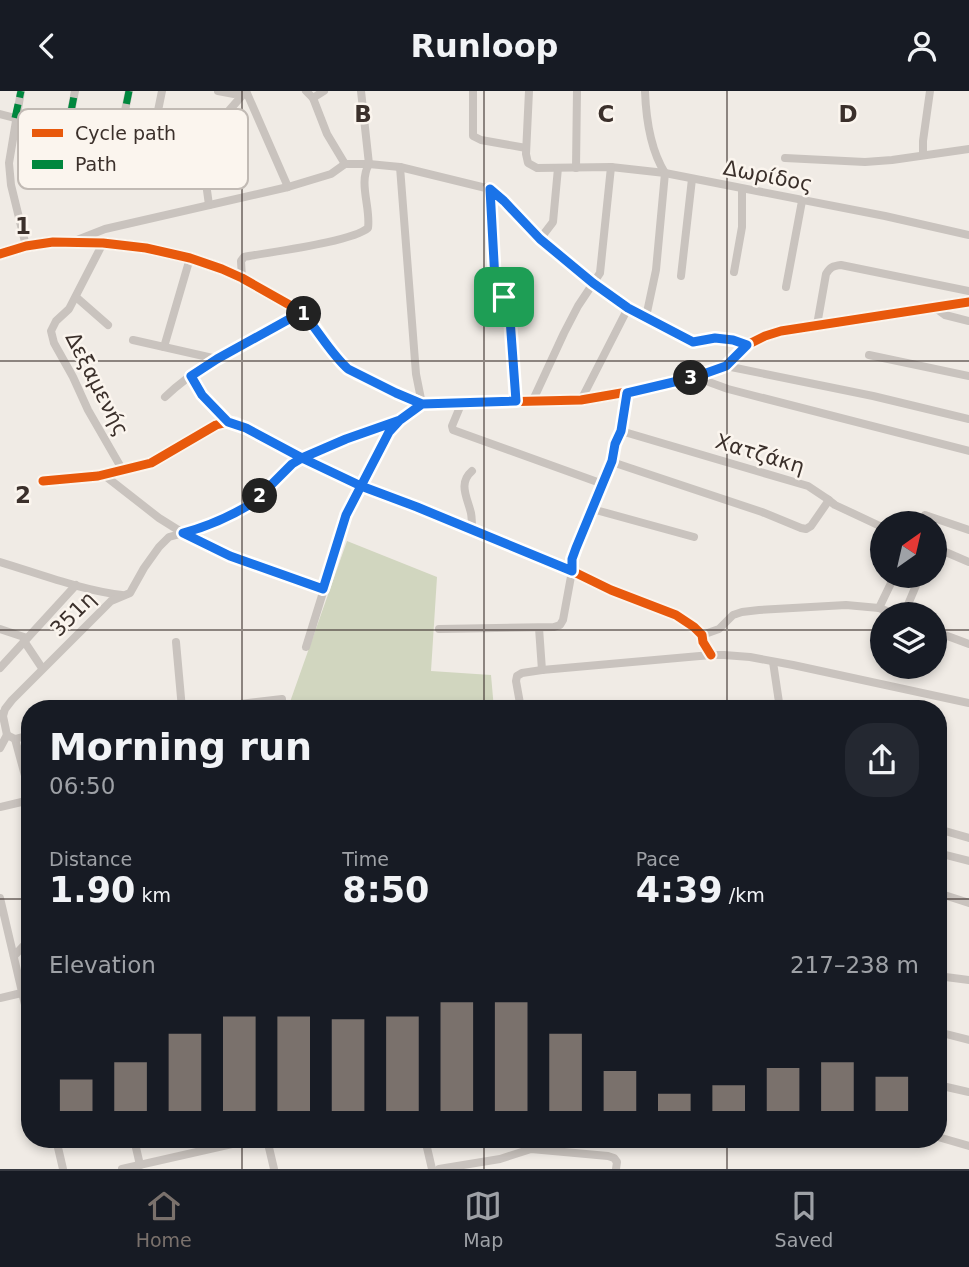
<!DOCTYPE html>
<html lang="en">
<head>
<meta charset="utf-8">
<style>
	:root { --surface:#171b24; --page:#242831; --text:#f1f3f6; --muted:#9ea1a6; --line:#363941; --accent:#7a716c }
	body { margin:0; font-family:"DejaVu Sans",sans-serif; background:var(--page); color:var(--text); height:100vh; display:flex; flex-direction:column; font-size:26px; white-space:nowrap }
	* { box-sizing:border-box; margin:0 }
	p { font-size:23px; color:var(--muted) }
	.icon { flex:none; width:38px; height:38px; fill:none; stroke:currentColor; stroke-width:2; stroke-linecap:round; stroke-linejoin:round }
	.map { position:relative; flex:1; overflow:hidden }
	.sheet { position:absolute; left:21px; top:609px; width:926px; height:448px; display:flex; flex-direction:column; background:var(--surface); border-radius:28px; box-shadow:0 4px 10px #0003 }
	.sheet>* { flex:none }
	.needle { width:46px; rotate:34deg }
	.controls { position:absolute; left:870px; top:420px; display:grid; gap:14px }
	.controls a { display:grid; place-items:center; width:77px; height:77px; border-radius:50%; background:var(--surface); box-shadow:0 4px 10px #0003; font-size:35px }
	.pin { position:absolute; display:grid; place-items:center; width:60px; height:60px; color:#fff; margin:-30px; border-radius:14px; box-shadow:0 4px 10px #0006 }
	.km { position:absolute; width:35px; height:35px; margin:-18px; border-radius:50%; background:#222; color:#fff; font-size:19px; line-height:35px; text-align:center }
	.round { display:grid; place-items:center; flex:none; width:74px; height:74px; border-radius:28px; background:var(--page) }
	.head { display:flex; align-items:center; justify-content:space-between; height:119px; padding:0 28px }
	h1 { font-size:38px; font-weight:800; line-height:52px }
	.stats { display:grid; grid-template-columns:repeat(3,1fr); gap:10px; height:119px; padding:7px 28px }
	.stats div { display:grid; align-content:center }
	.stats b { font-size:35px; font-weight:800 }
	.stats small { font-size:19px; font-weight:400 }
	.stats p { font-size:19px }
	.chart { height:196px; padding:14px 28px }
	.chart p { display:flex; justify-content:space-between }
	.chart svg { width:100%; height:126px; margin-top:7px; stroke:var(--accent); stroke-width:6 }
	header { display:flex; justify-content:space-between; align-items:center; height:91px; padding:0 28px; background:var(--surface); font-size:32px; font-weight:800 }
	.tab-bar { display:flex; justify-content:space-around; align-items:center; height:98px; border-top:2px solid var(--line); background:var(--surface); font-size:19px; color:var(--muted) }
	.tab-bar a { display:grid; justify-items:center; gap:4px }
	.tab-bar .on { color:var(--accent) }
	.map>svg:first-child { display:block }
	.green { fill:#d1d6bf }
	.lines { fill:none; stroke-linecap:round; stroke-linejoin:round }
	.street { stroke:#c9c3be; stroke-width:8 }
	.secondary { stroke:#bab3ae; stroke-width:12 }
	.quiet { stroke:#00873e; stroke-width:7; stroke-dasharray:14 7; stroke-linecap:butt }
	.cycleway-casing { stroke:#fbf5ee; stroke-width:13 }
	.cycleway { stroke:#e8590c; stroke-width:9 }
	.route-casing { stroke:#fff; stroke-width:14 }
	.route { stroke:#1a73e8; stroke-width:9 }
	.grid { fill:none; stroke:#3b302b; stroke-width:2; stroke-opacity:0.55 }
	.labels { text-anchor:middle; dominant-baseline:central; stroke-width:5; stroke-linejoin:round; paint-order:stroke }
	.street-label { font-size:21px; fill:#3b302b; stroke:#fbf5ee }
	.key { fill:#fbf5ee; stroke:#c1bab4; stroke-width:2 }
	.key-label { font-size:19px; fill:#3b302b }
	.grid-label { font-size:23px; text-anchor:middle; font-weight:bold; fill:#3b302b; stroke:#fbf5ee; stroke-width:5; stroke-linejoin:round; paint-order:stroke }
</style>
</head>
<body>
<header><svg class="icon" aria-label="back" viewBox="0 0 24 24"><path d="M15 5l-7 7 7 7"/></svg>Runloop<svg class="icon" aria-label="person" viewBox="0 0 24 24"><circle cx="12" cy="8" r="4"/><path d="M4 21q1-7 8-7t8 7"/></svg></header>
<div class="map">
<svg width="969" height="1078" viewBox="0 0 969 1078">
	<rect width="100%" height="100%" fill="#f0ebe5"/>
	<polygon class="green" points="347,450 437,486 431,580 491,584 494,618 261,618 262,614 290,611"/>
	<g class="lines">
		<g class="street">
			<polyline points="21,0 9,72 11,94 26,155"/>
			<polyline points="218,0 234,3 245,0"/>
			<polyline points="246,0 288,96"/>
			<polyline points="306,0 313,7 327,43 345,73"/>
			<polyline points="473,0 473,45 481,49 526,57"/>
			<polyline points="529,0 526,63 528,72 537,77 611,76 665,82 885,125 969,144"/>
			<path d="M645,0C646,28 650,58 665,82L656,179L646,226"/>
			<polyline points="313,7 324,0"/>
			<polyline points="0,23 135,58 159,58 211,37 219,31 246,0"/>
			<polyline points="67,41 75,0"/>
			<polyline points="199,41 209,114"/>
			<polyline points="118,54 129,0"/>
			<polyline points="150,59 162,0"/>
			<polyline points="923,64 923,50 930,0"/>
			<polyline points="785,67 865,71 892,69 969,58"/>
			<path d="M345,73H369L400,76L490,98L504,110L540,148L592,192L628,217L693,252C716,247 725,246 747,254"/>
			<polyline points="576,77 577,0"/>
			<polyline points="490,98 495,189 497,195 509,213 516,310"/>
			<polyline points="540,148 553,131 558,77"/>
			<polyline points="77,149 105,138 288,96 331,83 345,73"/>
			<polyline points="103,152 69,218 56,230 51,240 54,252 73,286 88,319 122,378"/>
			<polyline points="734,181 742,136 742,98"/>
			<polyline points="681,185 692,88"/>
			<path d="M242,187L241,170L244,166C269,161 352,151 368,137C371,117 358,92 369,73L361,0"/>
			<polyline points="786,196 802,110"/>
			<polyline points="76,206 108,234"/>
			<polyline points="934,216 945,224 969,230"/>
			<path d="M817,234L826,183C830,176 833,175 841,174L969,200"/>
			<polyline points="133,249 164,256 190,167"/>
			<polyline points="164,256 217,268"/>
			<polyline points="869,264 969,285"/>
			<polyline points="726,275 873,305 969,328"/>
			<polyline points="191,285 202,304 228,331"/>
			<polyline points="695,286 728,298 969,360"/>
			<path d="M165,306C202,270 257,246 302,221"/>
			<polyline points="533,309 564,242 578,215 600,182 611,76"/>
			<polyline points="581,309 628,217"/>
			<polyline points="462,311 452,335 453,339 603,393"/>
			<polyline points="621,340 808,395 826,407 835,414 882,436"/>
			<polyline points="612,371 762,421 801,437 806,438 811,435 829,409"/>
			<polyline points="104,384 159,427 183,442 211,457 323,498"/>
			<polyline points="43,390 98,385 151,372 216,334 228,331 236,332 302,367 361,395 417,416 572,480 611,499 676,524 694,536 702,544 703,551 711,564"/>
			<polyline points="592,418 694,446"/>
			<polyline points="925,424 969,439"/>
			<path d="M472,439C472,434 472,428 471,422C467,406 458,392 472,380"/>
			<polyline points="934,456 969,471"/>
			<path d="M0,471C40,483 81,499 122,504"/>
			<polyline points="879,517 892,490"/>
			<polyline points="904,523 920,485"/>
			<polyline points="539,537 542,579"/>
			<polyline points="0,538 27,547"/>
			<polyline points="439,538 554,536 560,534 563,529 572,480 573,468 612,371 615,353 621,340 627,301"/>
			<polyline points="934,540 969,553"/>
			<polyline points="702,544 719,538 733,524 742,521 759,519 846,514 879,517 895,523"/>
			<polyline points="24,550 42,577"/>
			<polyline points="176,551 182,618"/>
			<polyline points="306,556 347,424 389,341 399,330"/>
			<polyline points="773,571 780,618"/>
			<polyline points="0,577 76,494"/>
			<polyline points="199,618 282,608"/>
			<polyline points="521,618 516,590 517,585 522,582 542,579 711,564 724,564 750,566 793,574 969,612"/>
			<polyline points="0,623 3,625 7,644"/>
			<polyline points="3,625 5,618 12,609 111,510 130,502 144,477 159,456 169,446 206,436 237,421 253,411 296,369 347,348 400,329 422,313 416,283 400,76"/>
			<polyline points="15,648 30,703"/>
			<polyline points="0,657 7,644 15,648 30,644"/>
			<polyline points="0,716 30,709"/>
			<polyline points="938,738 969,747"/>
			<polyline points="938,762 969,770"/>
			<polyline points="938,802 969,812"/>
			<polyline points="0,807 30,935"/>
			<polyline points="14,865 30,848"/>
			<polyline points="938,885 969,889"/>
			<polyline points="0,907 30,900"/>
			<polyline points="938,941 969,949"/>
			<polyline points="938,994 969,1001"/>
			<polyline points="938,1046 969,1055"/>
			<polyline points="56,1048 63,1078"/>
			<polyline points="134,1048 140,1074"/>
			<polyline points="267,1048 274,1078"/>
			<polyline points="425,1048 432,1078"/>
			<polyline points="122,1078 254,1048"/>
			<polyline points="439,1078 500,1068 531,1058 608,1065 614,1067 617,1071 616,1078"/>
		</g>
		<polyline class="secondary" points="0,163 26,155 53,151 103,152 146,157 190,167 222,178 242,187 302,221 315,235 342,273 356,283 422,313 581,309 627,301 695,286 726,275 747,254 765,245 781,240 969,211"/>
		<g class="quiet">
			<polyline points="15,27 21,0"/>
			<polyline points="67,41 75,0"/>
			<polyline points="118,54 129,0"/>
		</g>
		<g class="cycleway-casing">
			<g id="cycleway">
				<polyline points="0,163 26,155 53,151 103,152 146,157 190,167 222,178 242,187 302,221 315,235 342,273 356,283 422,313 581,309 627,301 695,286 726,275 747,254 765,245 781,240 969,211"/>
				<polyline points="43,390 98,385 151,372 216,334 228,331 236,332 302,367 361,395 417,416 572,480 611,499 676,524 694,536 702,544 703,551 711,564"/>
			</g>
		</g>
		<use href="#cycleway" class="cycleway"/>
	</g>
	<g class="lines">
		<g class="route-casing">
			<path id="route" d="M504,206L509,214L516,310L422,313L400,329L346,348L302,367L246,337L228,331L202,304L191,285L217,268L302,221C318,239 330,262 348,278L396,302L422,313L400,329L389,341L346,424L323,498L230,465L183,442C210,435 230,426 254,411L292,373L302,367L361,395L417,416L572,480V468L576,457L612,370L615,353L621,340L627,302L695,286L726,275L747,254L733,249L715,247L693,251L628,217L593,192L540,148L504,110L490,98L495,189L497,195L504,206"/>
		</g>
		<use href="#route" class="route"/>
	</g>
	<path class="grid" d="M242,0V618M484,0V618M727,0V618M0,270H969M0,539H882M934,539H969M0,808H30M938,808H969M242,1048V1078M484,1048V1078M727,1048V1078"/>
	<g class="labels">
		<g class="street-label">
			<text transform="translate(768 85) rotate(11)">Δωρίδος</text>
			<text transform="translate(97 293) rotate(63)">Δεξαμενής</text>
			<text transform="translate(760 363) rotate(17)">Χατζάκη</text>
			<text transform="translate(73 523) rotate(-45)">351η</text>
		</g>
	</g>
	<rect x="18" y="18" width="230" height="80" rx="10" class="key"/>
	<rect x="32" y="38" width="31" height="8" fill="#e8590c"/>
	<rect x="32" y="69" width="31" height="9" fill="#00873e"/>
	<g class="key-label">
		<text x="75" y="49">Cycle path</text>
		<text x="75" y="80">Path</text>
	</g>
	<g class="grid-label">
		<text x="363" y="31">B</text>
		<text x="606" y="31">C</text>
		<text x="848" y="31">D</text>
		<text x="23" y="143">1</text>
		<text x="23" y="412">2</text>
	</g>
</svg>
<div class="controls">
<a><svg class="needle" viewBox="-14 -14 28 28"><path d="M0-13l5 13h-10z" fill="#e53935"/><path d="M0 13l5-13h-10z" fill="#9ea1a6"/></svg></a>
<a><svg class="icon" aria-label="layers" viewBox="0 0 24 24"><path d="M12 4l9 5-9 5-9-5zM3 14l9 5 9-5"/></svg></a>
</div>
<div class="pin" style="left:504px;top:206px;background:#1e9e55"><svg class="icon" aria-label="arrive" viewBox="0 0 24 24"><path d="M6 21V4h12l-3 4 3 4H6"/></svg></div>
<b class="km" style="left:304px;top:223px">1</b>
<b class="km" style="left:260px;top:405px">2</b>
<b class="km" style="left:691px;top:287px">3</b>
<section class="sheet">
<div class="head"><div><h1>Morning run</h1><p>06:50</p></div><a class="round"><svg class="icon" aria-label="share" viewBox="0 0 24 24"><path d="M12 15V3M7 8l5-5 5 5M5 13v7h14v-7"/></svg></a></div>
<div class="stats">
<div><p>Distance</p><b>1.90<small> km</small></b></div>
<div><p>Time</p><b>8:50</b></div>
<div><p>Pace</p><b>4:39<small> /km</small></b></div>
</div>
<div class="chart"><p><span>Elevation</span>217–238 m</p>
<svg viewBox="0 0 160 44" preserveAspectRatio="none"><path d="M5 44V33M15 44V27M25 44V17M35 44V11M45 44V11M55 44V12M65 44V11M75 44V6M85 44V6M95 44V17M105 44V30M115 44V38M125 44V35M135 44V29M145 44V27M155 44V32"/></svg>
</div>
</section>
</div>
<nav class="tab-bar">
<a class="on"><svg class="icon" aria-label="home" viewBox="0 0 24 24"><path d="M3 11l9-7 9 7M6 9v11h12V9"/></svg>Home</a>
<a><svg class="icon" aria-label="map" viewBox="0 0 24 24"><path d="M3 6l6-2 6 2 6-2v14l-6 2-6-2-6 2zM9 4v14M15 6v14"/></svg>Map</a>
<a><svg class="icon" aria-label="saved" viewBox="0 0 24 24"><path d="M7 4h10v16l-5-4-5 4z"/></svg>Saved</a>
</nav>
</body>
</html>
